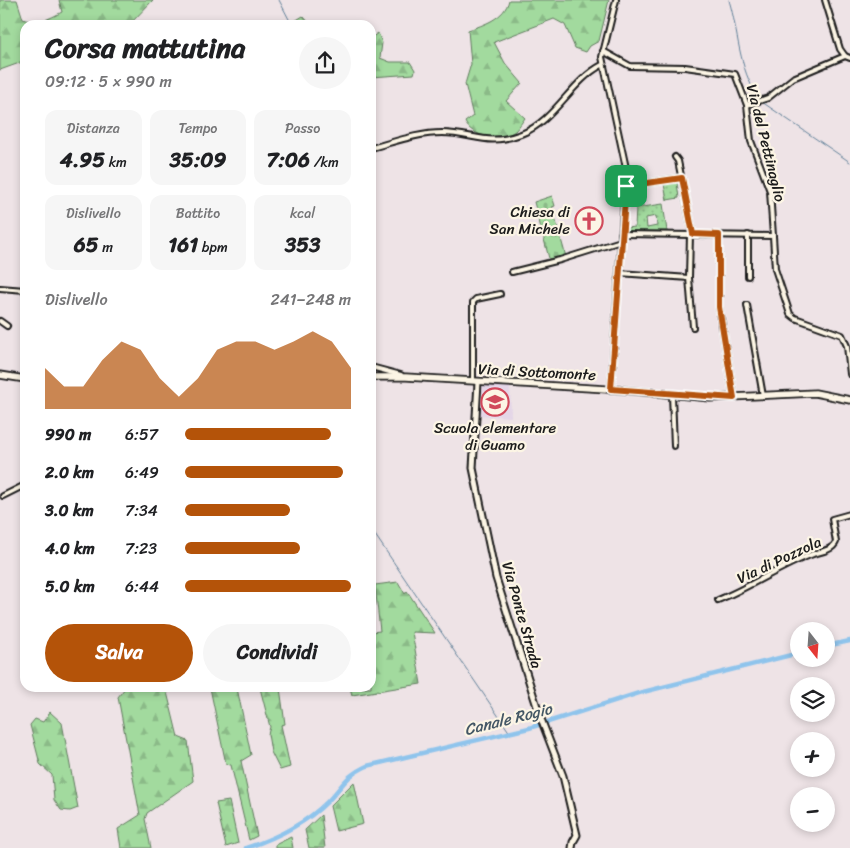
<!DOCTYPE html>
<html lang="it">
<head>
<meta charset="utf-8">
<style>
	:root { --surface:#fff; --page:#f6f6f6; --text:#202124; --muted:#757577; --accent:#b45309 }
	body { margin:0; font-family:Sriracha,sans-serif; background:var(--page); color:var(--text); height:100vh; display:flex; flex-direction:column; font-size:19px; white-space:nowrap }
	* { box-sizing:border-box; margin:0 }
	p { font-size:16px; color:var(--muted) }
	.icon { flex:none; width:28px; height:28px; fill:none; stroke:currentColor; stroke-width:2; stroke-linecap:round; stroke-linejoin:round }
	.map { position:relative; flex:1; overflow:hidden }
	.side { position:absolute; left:20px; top:20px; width:356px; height:672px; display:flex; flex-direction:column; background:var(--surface); border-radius:15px; box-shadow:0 2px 8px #0003 }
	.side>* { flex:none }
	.needle { width:32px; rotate:163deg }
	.controls { position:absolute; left:790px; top:622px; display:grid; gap:10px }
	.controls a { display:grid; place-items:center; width:45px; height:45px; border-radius:50%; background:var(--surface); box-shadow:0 2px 8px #0003; font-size:25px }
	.pin { position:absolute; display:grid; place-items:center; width:42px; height:42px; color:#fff; margin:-21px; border-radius:10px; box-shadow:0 2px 8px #0006 }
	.round { display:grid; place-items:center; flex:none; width:52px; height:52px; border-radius:26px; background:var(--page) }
	.head { display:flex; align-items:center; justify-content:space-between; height:85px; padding:0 25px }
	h1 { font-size:28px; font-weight:800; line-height:38px }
	.metrics { display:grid; grid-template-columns:repeat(3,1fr); gap:8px; height:85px; padding:5px 25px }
	.metrics div { display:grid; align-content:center; border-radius:12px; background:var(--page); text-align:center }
	.metrics b { font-size:21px; font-weight:800 }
	.metrics small { font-size:14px; font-weight:400 }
	.metrics p { font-size:14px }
	.chart { height:140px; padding:10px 25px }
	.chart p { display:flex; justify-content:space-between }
	.chart svg { width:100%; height:90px; margin-top:5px; fill:var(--accent); opacity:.7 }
	.action { display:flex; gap:10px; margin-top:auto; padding:10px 25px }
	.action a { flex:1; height:58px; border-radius:30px; background:var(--accent); color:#fff; font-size:20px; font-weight:800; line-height:58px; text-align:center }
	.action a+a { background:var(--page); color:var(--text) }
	ul { padding:0 25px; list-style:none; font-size:16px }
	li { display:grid; grid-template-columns:80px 60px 1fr; align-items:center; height:38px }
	li i { height:12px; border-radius:6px; background:var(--accent) }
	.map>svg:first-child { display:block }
	.built { fill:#e4d6e7 }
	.grass { fill:url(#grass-dots); stroke:#5f7b5d; fill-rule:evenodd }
	.forest { fill:url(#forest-firs); stroke:#5f7b5d }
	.cemetery { fill:url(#cemetery-stones); stroke:#5f7b5d }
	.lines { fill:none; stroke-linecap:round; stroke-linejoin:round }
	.stream { stroke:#618199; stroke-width:1 }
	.canal { stroke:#8fc4ec; stroke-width:4.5 }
	.minor-casing { stroke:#1c1c1c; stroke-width:8 }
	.tertiary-casing { stroke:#1c1c1c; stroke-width:9 }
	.secondary-casing { stroke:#1c1c1c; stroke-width:9 }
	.minor { stroke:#fcf5e5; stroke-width:4 }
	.tertiary { stroke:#fcf5e5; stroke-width:5 }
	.secondary { stroke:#fcf5e5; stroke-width:5.5 }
	.route-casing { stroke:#fff; stroke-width:10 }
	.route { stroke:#b45309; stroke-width:6 }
	.labels { text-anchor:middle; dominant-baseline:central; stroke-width:4.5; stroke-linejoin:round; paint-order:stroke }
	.street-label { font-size:15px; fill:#1c1c1c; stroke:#fcf5e5 }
	.poi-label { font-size:15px; fill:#1c1c1c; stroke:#fcf5e5; text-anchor:end }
	.water-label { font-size:16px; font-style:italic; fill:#445765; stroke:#fcf5e5 }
</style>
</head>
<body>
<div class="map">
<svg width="850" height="848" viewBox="0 0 850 848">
	<defs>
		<pattern id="grass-dots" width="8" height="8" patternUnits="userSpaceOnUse" patternTransform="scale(1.25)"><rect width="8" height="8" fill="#a2da9e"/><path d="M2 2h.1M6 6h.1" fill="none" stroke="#8bba88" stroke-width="1.8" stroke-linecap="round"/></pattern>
		<pattern id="forest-firs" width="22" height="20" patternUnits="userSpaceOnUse" patternTransform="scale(1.25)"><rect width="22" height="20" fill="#a2da9e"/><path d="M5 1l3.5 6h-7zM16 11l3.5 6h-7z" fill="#8bba88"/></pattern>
		<pattern id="cemetery-stones" width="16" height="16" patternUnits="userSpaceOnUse" patternTransform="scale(1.25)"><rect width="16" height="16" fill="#a2da9e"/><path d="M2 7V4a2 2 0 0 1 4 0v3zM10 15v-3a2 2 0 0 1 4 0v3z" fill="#8bba88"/></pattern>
	</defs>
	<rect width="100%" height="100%" fill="#eee3e6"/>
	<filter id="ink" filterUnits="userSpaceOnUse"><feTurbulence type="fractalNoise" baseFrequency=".02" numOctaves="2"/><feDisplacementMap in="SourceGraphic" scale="10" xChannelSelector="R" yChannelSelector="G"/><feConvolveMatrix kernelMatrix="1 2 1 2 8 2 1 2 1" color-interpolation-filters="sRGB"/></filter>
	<g filter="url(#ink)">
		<polygon class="built" points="485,385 510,385 511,417 478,415 481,388"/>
		<g class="grass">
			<polygon points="677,182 679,198 667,200 664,184"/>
			<path d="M663,204L667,231H626V228L635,227L636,208ZM656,216L657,226L647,228L646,218Z"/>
		</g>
		<g class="forest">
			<path d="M0,0H17L23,19C37,25 49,19 62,12L59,0H153L129,25H25V61L0,70Z"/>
			<path d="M509,0H609L599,41L590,46L586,52L575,48L565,25L554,19L494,42L505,63L522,83L506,101L525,118C522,122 519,127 515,131C501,141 472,138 465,122L473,116L465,84L471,64L468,30C484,25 505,18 509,0Z"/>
			<polygon points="303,16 311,25 290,25 290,24"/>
			<polygon points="378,33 382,43 380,58 390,62 410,62 415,70 414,74 371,77 371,38"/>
			<polygon points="398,582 405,594 407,591 435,633 412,632 421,684 352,695 350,688 371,688 371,632 380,631 375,585"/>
			<polygon points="125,688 166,688 178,737 188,741 193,781 147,813 145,819 151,848 121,848 118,829 140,815 118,697"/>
			<polygon points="210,688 237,688 251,755 241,761 257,836 249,840 231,765 226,764"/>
			<polygon points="260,688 280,688 285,724 281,725 290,767 280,770 271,752 268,734 270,727"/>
			<polygon points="50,712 62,723 78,808 70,811 61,810 54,800 52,775 40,764 30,725 35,719 43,722"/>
			<polygon points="354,782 363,824 336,831 330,806"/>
			<polygon points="229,801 238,843 226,847 216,803"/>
			<polygon points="321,815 325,848 309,848 305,830"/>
			<polygon points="291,837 293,848 275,848 275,845"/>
		</g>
		<polygon class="cemetery" points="552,196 555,206 552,207 566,257 550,262 534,202"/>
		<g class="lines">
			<g class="stream">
				<polyline points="279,0 292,25"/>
				<path d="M729,0C739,34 738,67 758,97"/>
				<polyline points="762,102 850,162"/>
				<polyline points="371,529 510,733"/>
			</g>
			<g class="canal">
				<polyline points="826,646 850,641"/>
				<path d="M246,848C276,838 305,824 327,802C343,786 345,776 367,766L529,728L639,693L799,653"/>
			</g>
			<g class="minor-casing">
				<g id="minor">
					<polyline points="825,0 840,49 845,56"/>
					<polyline points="603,51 630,66 685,67 735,74 747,105 751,141 770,191 773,236"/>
					<polyline points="747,105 768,98 793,78 845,56 850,58"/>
					<path d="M371,148C394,142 418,133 442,133C473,133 487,147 521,134C555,121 571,81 602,65"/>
					<polyline points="675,157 678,161 693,234"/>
					<polyline points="626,186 681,178"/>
					<polyline points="621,234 773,236 775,269 790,314 795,318 842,335 847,346 850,374"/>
					<polyline points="690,234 689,278 693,327"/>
					<polyline points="719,235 719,307 734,398"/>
					<polyline points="512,272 560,260 621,241"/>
					<polyline points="619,273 689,278"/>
					<polyline points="748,276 748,235"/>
					<polyline points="0,288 25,290"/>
					<polyline points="747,305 763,396"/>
					<polyline points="0,321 7,326"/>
					<polyline points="371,367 401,375"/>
					<polyline points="473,381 473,302 476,299 500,294"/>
					<polyline points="611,389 626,168 602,57 616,0"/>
					<polyline points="672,395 674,446"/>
					<polyline points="3,496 25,485"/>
					<path d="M718,600C751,587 780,566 813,554C821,552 833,550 836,542L832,519L850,514"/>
				</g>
			</g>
			<g class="tertiary-casing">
				<polyline id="tertiary" points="478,382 473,468 496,578 541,719 563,776 577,835 573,842 572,848"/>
			</g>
			<g class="secondary-casing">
				<g id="secondary">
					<polyline points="0,375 25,379"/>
					<polyline points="371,377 406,377 623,390 710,398 815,393 850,400"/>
				</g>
			</g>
			<use href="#minor" class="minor"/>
			<use href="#tertiary" class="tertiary"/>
			<use href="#secondary" class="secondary"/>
		</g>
	</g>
	<g class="lines" filter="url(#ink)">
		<g class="route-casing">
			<polygon id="route" points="682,178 693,234 719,235 719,307 734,398 611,389 626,186"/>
		</g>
		<use href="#route" class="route"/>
	</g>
	<defs>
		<g id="church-ring" transform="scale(1.4375)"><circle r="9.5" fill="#fcf5e5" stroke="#d1495b" stroke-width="1.5"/><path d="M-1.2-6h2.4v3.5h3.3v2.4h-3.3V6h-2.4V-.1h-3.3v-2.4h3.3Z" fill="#d1495b"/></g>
		<g id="school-ring" transform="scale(1.4375)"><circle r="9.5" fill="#fcf5e5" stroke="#d1495b" stroke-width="1.5"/><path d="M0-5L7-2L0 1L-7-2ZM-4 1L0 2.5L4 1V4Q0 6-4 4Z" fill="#d1495b"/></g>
	</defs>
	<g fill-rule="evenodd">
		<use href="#church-ring" x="589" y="221"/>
		<use href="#school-ring" x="495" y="402"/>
	</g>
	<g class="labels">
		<g class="street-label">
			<text transform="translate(766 143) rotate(76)">Via del Pettinaglio</text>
			<text transform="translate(537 372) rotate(3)">Via di Sottomonte</text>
			<text transform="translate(779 560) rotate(-25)">Via di Pozzola</text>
			<text transform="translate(522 615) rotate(74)">Via Ponte Strada</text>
		</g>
		<g class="poi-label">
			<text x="570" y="212">Chiesa di<tspan x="570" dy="17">San Michele</tspan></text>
			<text x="495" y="428" text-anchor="middle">Scuola elementare<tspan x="495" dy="17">di Guamo</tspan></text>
		</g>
		<g class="water-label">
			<text transform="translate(508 719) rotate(-14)">Canale Rogio</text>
		</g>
	</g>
</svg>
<div class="controls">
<a><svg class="needle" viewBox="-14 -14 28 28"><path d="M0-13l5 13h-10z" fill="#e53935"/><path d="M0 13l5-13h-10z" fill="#757577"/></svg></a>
<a><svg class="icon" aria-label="layers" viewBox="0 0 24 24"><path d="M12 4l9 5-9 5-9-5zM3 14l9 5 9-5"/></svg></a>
<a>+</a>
<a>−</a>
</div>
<div class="pin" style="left:626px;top:186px;background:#1e9e55"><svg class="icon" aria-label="arrive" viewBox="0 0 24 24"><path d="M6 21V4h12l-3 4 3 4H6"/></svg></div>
<section class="side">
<div class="head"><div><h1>Corsa mattutina</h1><p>09:12 · 5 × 990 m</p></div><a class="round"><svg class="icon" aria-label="share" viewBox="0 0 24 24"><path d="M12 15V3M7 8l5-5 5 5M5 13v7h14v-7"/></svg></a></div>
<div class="metrics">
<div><p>Distanza</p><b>4.95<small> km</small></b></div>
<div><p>Tempo</p><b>35:09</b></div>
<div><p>Passo</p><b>7:06<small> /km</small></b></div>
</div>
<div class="metrics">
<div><p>Dislivello</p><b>65<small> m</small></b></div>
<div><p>Battito</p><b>161<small> bpm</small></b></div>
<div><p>kcal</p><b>353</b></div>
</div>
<div class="chart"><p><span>Dislivello</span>241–248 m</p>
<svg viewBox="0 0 160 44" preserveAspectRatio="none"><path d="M0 44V24L10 33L20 33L30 20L40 11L50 15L60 29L70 38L80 29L90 15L100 11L110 11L120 15L130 11L140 6L150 11L160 24V44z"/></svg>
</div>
<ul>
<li><b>990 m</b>6:57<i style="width:88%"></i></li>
<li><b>2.0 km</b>6:49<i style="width:95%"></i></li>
<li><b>3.0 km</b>7:34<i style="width:63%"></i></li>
<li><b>4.0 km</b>7:23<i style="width:69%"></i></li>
<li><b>5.0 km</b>6:44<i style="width:100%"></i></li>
</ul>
<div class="action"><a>Salva</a><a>Condividi</a></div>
</section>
</div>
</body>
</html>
